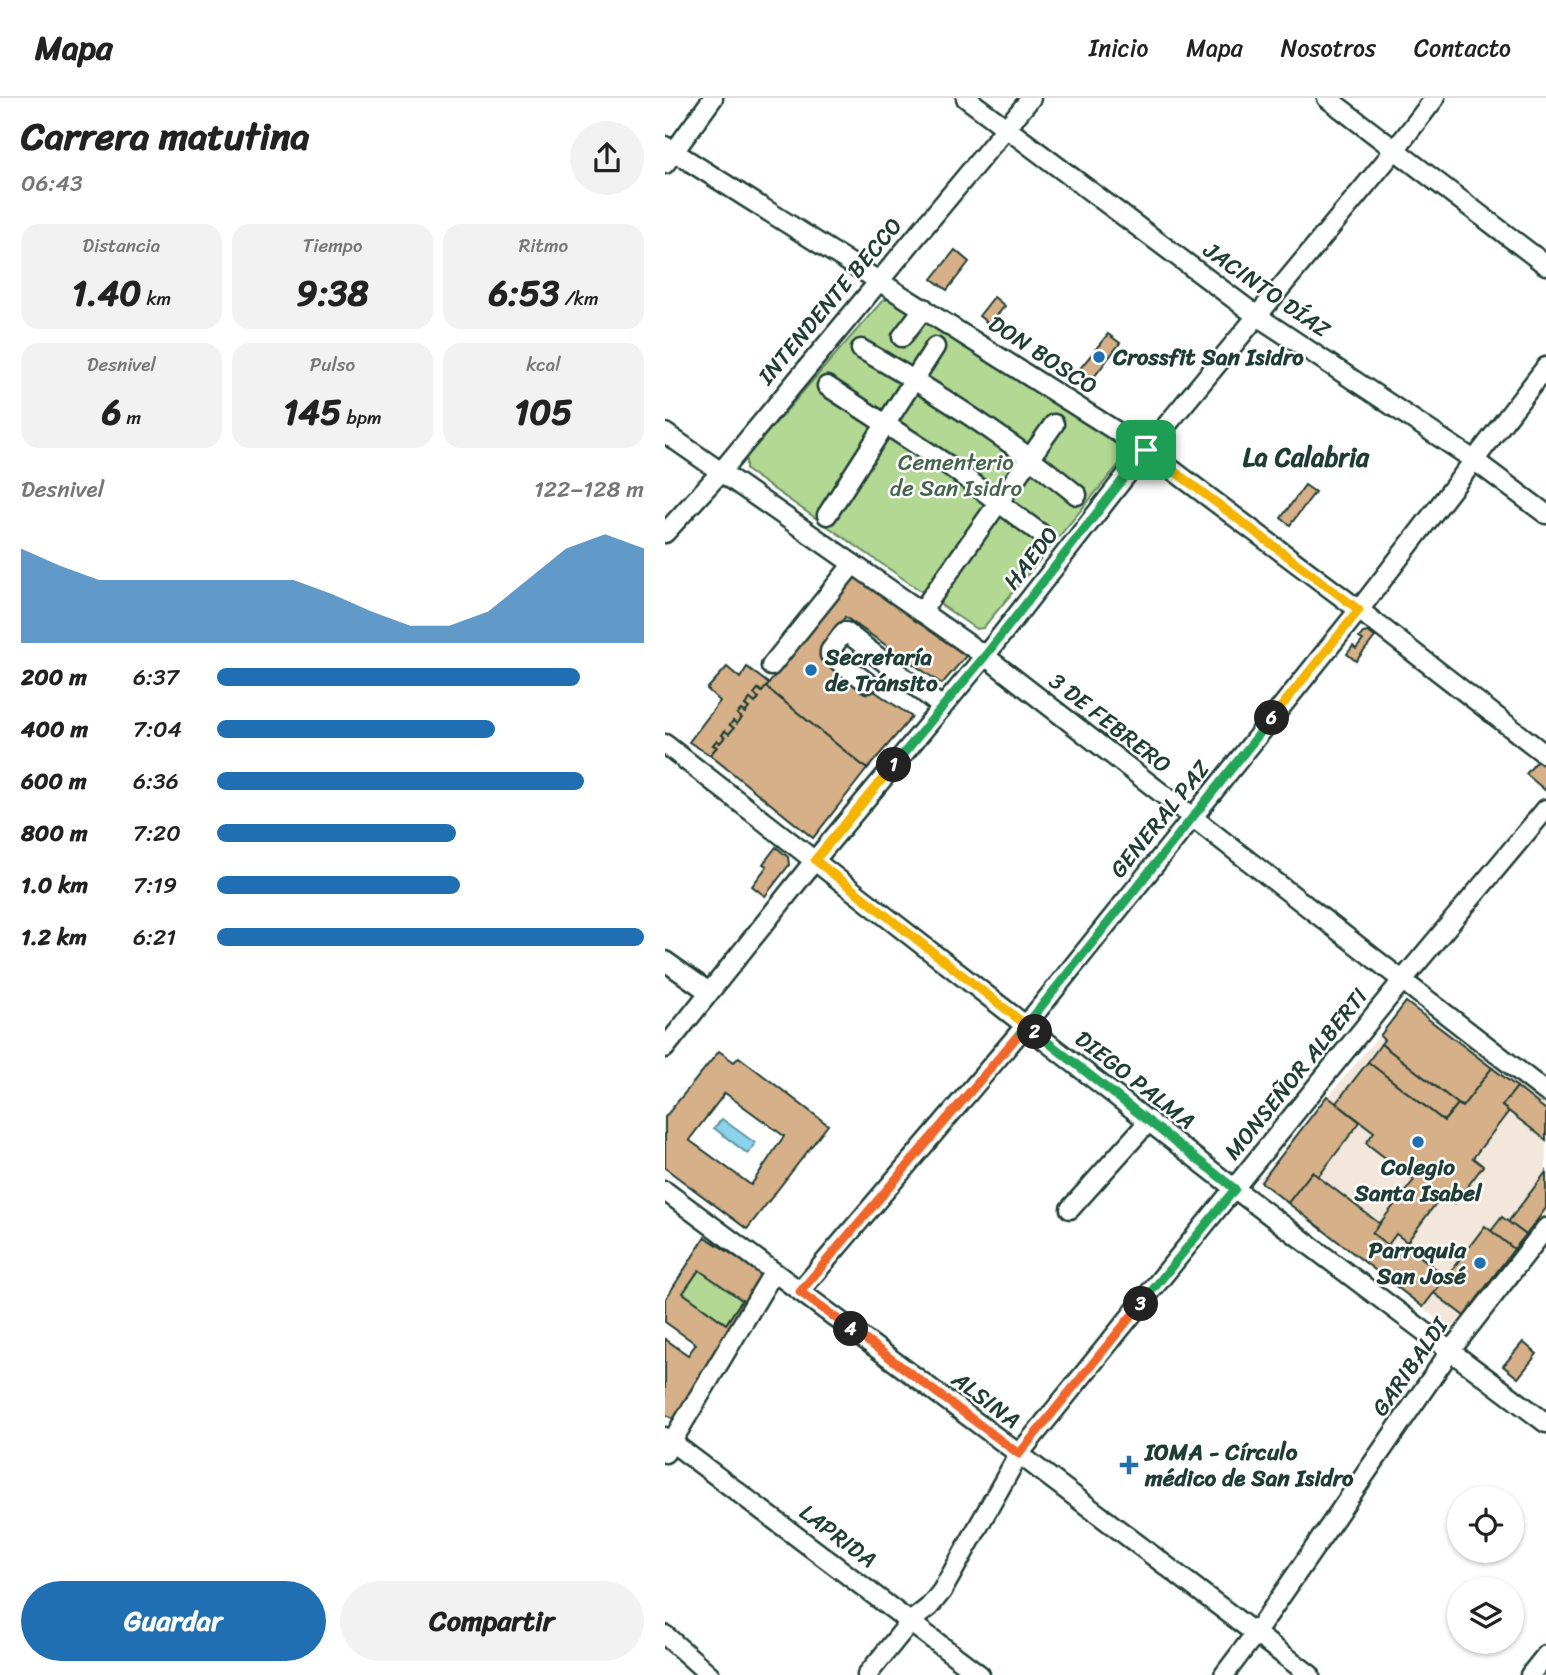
<!DOCTYPE html>
<html lang="es">
<head>
<meta charset="utf-8">
<style>
	:root { --surface:#fff; --page:#f2f2f2; --text:#222; --muted:#767676; --line:#e0e0e0; --accent:#1f6fb2 }
	body { margin:0; font-family:Sriracha,sans-serif; background:var(--page); color:var(--text); height:100vh; display:flex; flex-direction:column; font-size:26px; white-space:nowrap }
	* { box-sizing:border-box; margin:0 }
	p { font-size:23px; color:var(--muted) }
	.icon { flex:none; width:38px; height:38px; fill:none; stroke:currentColor; stroke-width:2; stroke-linecap:round; stroke-linejoin:round }
	.map { position:relative; flex:1; overflow:hidden }
	.details { display:flex; flex-direction:column; background:var(--surface); width:665px }
	.details>* { flex:none }
	.buttons { position:absolute; left:782px; top:1388px; display:grid; gap:14px }
	.buttons a { display:grid; place-items:center; width:77px; height:77px; border-radius:50%; background:var(--surface); box-shadow:0 2px 5px #0004; font-size:35px }
	.pin { position:absolute; display:grid; place-items:center; width:60px; height:60px; color:#fff; margin:-30px; border-radius:14px; box-shadow:0 4px 10px #0006 }
	.km { position:absolute; width:35px; height:35px; margin:-18px; border-radius:50%; background:#222; color:#fff; font-size:19px; line-height:35px; text-align:center }
	.round { display:grid; place-items:center; flex:none; width:74px; height:74px; border-radius:37px; background:var(--page) }
	.summary { display:flex; align-items:center; justify-content:space-between; height:119px; padding:0 21px }
	h1 { font-size:38px; font-weight:800; line-height:52px }
	.figures { display:grid; grid-template-columns:repeat(3,1fr); gap:10px; height:119px; padding:7px 21px }
	.figures div { display:grid; align-content:center; border-radius:18px; background:var(--page); text-align:center }
	.figures b { font-size:35px; font-weight:800 }
	.figures small { font-size:19px; font-weight:400 }
	.figures p { font-size:19px }
	.chart { height:196px; padding:14px 21px }
	.chart p { display:flex; justify-content:space-between }
	.chart svg { width:100%; height:126px; margin-top:7px; fill:var(--accent); opacity:.7 }
	.primary-button { display:flex; gap:14px; margin-top:auto; padding:14px 21px }
	.primary-button a { flex:1; height:80px; border-radius:42px; background:var(--accent); color:#fff; font-size:28px; font-weight:800; line-height:80px; text-align:center }
	.primary-button a+a { background:var(--page); color:var(--text) }
	ul { padding:0 21px; list-style:none; font-size:23px }
	li { display:grid; grid-template-columns:112px 84px 1fr; align-items:center; height:52px }
	li i { height:18px; border-radius:9px; background:var(--accent) }
	header { display:flex; align-items:center; gap:42px; box-sizing:border-box; height:98px; padding:0 35px; background:var(--surface); border-bottom:2px solid var(--line) }
	header strong { font-size:33px }
	nav { display:flex; gap:38px; margin-inline-start:auto; font-size:24px }
	main { display:flex; flex:1; min-height:0 }
	.map>svg:first-child { display:block }
	.built { fill:#f3e7db }
	.green { fill:#b3d893; stroke:#698a64; stroke-width:2 }
	.water { fill:#8bd2ec; stroke:#6096a2; stroke-width:2 }
	.building { fill:#d6b088; stroke:#1f3d34; stroke-width:2; fill-rule:evenodd }
	.lines { fill:none; stroke-linecap:round; stroke-linejoin:round }
	.minor-casing { stroke:#1f3d34; stroke-width:23 }
	.minor { stroke:#fff; stroke-width:18 }
	.split-1-casing { stroke:#fff; stroke-width:14 }
	.split-2-casing { stroke:#fff; stroke-width:14 }
	.split-3-casing { stroke:#fff; stroke-width:14 }
	.split-4-casing { stroke:#fff; stroke-width:14 }
	.split-5-casing { stroke:#fff; stroke-width:14 }
	.split-6-casing { stroke:#fff; stroke-width:14 }
	.split-7-casing { stroke:#fff; stroke-width:14 }
	.split-1 { stroke:#22a559; stroke-width:9 }
	.split-2 { stroke:#f5b400; stroke-width:9 }
	.split-3 { stroke:#22a559; stroke-width:9 }
	.split-4 { stroke:#f0652b; stroke-width:9 }
	.split-5 { stroke:#f0652b; stroke-width:9 }
	.split-6 { stroke:#22a559; stroke-width:9 }
	.split-7 { stroke:#f5b400; stroke-width:9 }
	.poi-dot { fill:#1f6fb2; stroke:#fff; stroke-width:2.5 }
	.labels { text-anchor:middle; dominant-baseline:central; stroke-width:5; stroke-linejoin:round; paint-order:stroke }
	.street-label { font-size:23px; fill:#1f3d34; stroke:#fff }
	.poi-label { font-size:23px; font-weight:bold; fill:#1f3d34; stroke:#fff; text-anchor:start }
	.park-label { font-size:23px; fill:#44644c; stroke:#fff }
	.quarter-label { font-size:26px; font-weight:bold; fill:#1f3d34; stroke:#fff }
</style>
</head>
<body>
<header>
<strong>Mapa</strong>
<nav><a>Inicio</a><a>Mapa</a><a>Nosotros</a><a>Contacto</a></nav>
</header>
<main>
<section class="details">
<div class="summary"><div><h1>Carrera matutina</h1><p>06:43</p></div><a class="round"><svg class="icon" aria-label="share" viewBox="0 0 24 24"><path d="M12 15V3M7 8l5-5 5 5M5 13v7h14v-7"/></svg></a></div>
<div class="figures">
<div><p>Distancia</p><b>1.40<small> km</small></b></div>
<div><p>Tiempo</p><b>9:38</b></div>
<div><p>Ritmo</p><b>6:53<small> /km</small></b></div>
</div>
<div class="figures">
<div><p>Desnivel</p><b>6<small> m</small></b></div>
<div><p>Pulso</p><b>145<small> bpm</small></b></div>
<div><p>kcal</p><b>105</b></div>
</div>
<div class="chart"><p><span>Desnivel</span>122–128 m</p>
<svg viewBox="0 0 160 44" preserveAspectRatio="none"><path d="M0 44V11L10 17L20 22L30 22L40 22L50 22L60 22L70 22L80 27L90 33L100 38L110 38L120 33L130 22L140 11L150 6L160 11V44z"/></svg>
</div>
<ul>
<li><b>200 m</b>6:37<i style="width:85%"></i></li>
<li><b>400 m</b>7:04<i style="width:65%"></i></li>
<li><b>600 m</b>6:36<i style="width:86%"></i></li>
<li><b>800 m</b>7:20<i style="width:56%"></i></li>
<li><b>1.0 km</b>7:19<i style="width:57%"></i></li>
<li><b>1.2 km</b>6:21<i style="width:100%"></i></li>
</ul>
<div class="primary-button"><a>Guardar</a><a>Compartir</a></div>
</section>
<div class="map">
<svg width="881" height="1577" viewBox="0 0 881 1577">
	<rect width="100%" height="100%" fill="#fff"/>
	<filter id="ink" filterUnits="userSpaceOnUse"><feTurbulence type="fractalNoise" baseFrequency=".0143" numOctaves="2"/><feDisplacementMap in="SourceGraphic" scale="14" xChannelSelector="R" yChannelSelector="G"/><feConvolveMatrix kernelMatrix="1 2 1 2 8 2 1 2 1" color-interpolation-filters="sRGB"/></filter>
	<g filter="url(#ink)">
		<polygon class="built" points="742,904 881,1005 881,1118 786,1232 593,1083"/>
		<g class="green">
			<polygon points="229,201 460,349 461,358 318,530 311,531 81,372 81,359 218,202"/>
			<polygon points="34,1172 77,1202 61,1226 18,1195"/>
		</g>
		<polygon class="water" points="57,1021 90,1045 83,1056 49,1030"/>
		<g class="building">
			<polygon points="290,152 304,164 282,192 267,181"/>
			<polygon points="329,199 340,208 324,226 314,218"/>
			<polygon points="443,236 455,245 426,283 413,273"/>
			<polygon points="640,387 650,394 625,427 616,420"/>
			<polygon points="189,479 301,558 277,586 180,519 155,556 247,619 202,671 101,589"/>
			<polygon points="703,534 710,539 691,563 682,556 688,548 691,551 698,542 694,540 698,535"/>
			<polygon points="62,569 75,580 82,569 104,586 97,594 93,591 89,596 94,600 90,605 85,601 80,607 84,610 80,615 76,612 72,616 77,620 72,626 68,623 65,627 69,630 64,636 60,633 57,637 60,639 55,645 52,642 48,647 52,649 45,657 24,644 55,603 42,591"/>
			<polygon points="101,589 202,671 148,740 45,657 52,649 48,647 52,642 55,645 60,639 57,637 60,633 64,636 69,630 65,627 68,623 72,626 77,620 72,616 76,612 80,615 84,610 80,607 85,601 90,605 94,600 89,596 93,591 97,594"/>
			<polygon points="873,662 881,669 881,693 861,676"/>
			<polygon points="111,749 123,759 124,767 100,798 87,788 102,768 98,766"/>
			<polygon points="741,904 827,970 797,1009 716,946 719,942 715,938"/>
			<polygon points="716,946 793,1006 779,1023 703,964"/>
			<path d="M54,953L69,964L74,959L163,1027L82,1131L0,1070V1019ZM60,995L119,1038L86,1087L24,1042Z"/>
			<polygon points="703,964 779,1023 793,1006 797,1009 827,970 852,989 837,1008 844,1013 808,1060 818,1068 790,1105 778,1096 742,1144 731,1136 723,1147 707,1135 749,1082 701,1045 709,1034 671,1005"/>
			<polygon points="852,989 881,1012 881,1042 837,1008"/>
			<polygon points="662,998 695,1024 653,1079 647,1074 623,1105 596,1084"/>
			<polygon points="647,1074 715,1126 707,1135 723,1147 735,1157 742,1148 781,1179 758,1209 623,1105"/>
			<polygon points="881,1074 881,1110 861,1137 843,1124"/>
			<polygon points="837,1119 861,1137 849,1151 826,1133"/>
			<polygon points="820,1128 849,1151 799,1218 769,1195"/>
			<path d="M40,1139L104,1180L13,1324L0,1316V1241L23,1257L31,1246L0,1224V1202ZM34,1172L77,1202L61,1226L18,1195Z"/>
			<polygon points="858,1244 872,1256 853,1280 838,1268"/>
		</g>
		<g class="lines">
			<g class="minor-casing">
				<g id="minor">
					<polyline points="301,0 592,218 809,362 881,416"/>
					<polyline points="662,0 881,167"/>
					<polyline points="0,48 481,352 694,512 881,657"/>
					<polyline points="0,66 48,0"/>
					<polyline points="237,239 259,210"/>
					<path d="M196,251C272,294 344,341 412,397"/>
					<polyline points="162,288 283,367 379,438"/>
					<polyline points="0,335 320,558 881,994"/>
					<polyline points="162,417 270,249"/>
					<polyline points="0,435 55,375 366,0"/>
					<polyline points="256,514 389,326"/>
					<polyline points="106,568 188,466"/>
					<polyline points="203,585 165,557 165,553 179,534 181,534 277,609"/>
					<polyline points="0,646 570,1091 881,1325"/>
					<polyline points="0,863 44,894"/>
					<polyline points="0,950 150,762 320,558 481,352 729,53 770,0"/>
					<polyline points="0,1093 354,1356 645,1577"/>
					<polyline points="405,1111 484,1023"/>
					<polyline points="135,1193 361,927 694,512 881,269"/>
					<polyline points="0,1339 315,1577"/>
					<polyline points="0,1355 108,1175"/>
					<polyline points="0,1537 45,1577"/>
					<polyline points="202,1577 245,1524 264,1509 277,1493 354,1356 736,884 881,711"/>
					<polyline points="559,1577 590,1536 786,1252 881,1130"/>
					<polyline points="865,1577 881,1557"/>
				</g>
			</g>
			<use href="#minor" class="minor"/>
		</g>
	</g>
	<g class="lines" filter="url(#ink)">
		<g class="split-1-casing">
			<polyline id="split-1" points="229,667 320,558 481,352"/>
		</g>
		<g class="split-2-casing">
			<polyline id="split-2" points="229,667 150,762 370,934"/>
		</g>
		<g class="split-3-casing">
			<polyline id="split-3" points="370,934 570,1091 476,1206"/>
		</g>
		<g class="split-4-casing">
			<polyline id="split-4" points="186,1231 354,1356 476,1206"/>
		</g>
		<g class="split-5-casing">
			<polyline id="split-5" points="186,1231 135,1194 355,935"/>
		</g>
		<g class="split-6-casing">
			<polyline id="split-6" points="355,935 607,620"/>
		</g>
		<g class="split-7-casing">
			<polyline id="split-7" points="481,352 694,512 607,620"/>
		</g>
		<use href="#split-1" class="split-1"/>
		<use href="#split-2" class="split-2"/>
		<use href="#split-3" class="split-3"/>
		<use href="#split-4" class="split-4"/>
		<use href="#split-5" class="split-5"/>
		<use href="#split-6" class="split-6"/>
		<use href="#split-7" class="split-7"/>
	</g>
	<g class="poi-dot">
		<circle cx="434" cy="259" r="7"/>
		<circle cx="146" cy="572" r="7"/>
		<circle cx="753" cy="1044" r="7"/>
		<circle cx="815" cy="1165" r="7"/>
		<path d="M460.5 1356.5h7v7h7v7h-7v7h-7v-7h-7v-7h7z"/>
	</g>
	<g class="labels">
		<g class="street-label">
			<text transform="translate(602 192) rotate(35)">JACINTO DÍAZ</text>
			<text transform="translate(165 203) rotate(-50)">INTENDENTE BECCO</text>
			<text transform="translate(378 257) rotate(33)">DON BOSCO</text>
			<text transform="translate(366 460) rotate(-52)">HAEDO</text>
			<text transform="translate(445 625) rotate(38)">3 DE FEBRERO</text>
			<text transform="translate(495 721) rotate(-51)">GENERAL PAZ</text>
			<text transform="translate(631 976) rotate(-51)">MONSEÑOR ALBERTI</text>
			<text transform="translate(470 982) rotate(38)">DIEGO PALMA</text>
			<text transform="translate(745 1269) rotate(-55)">GARIBALDI</text>
			<text transform="translate(321 1302) rotate(37)">ALSINA</text>
			<text transform="translate(173 1438) rotate(37)">LAPRIDA</text>
		</g>
		<g class="poi-label">
			<text x="448" y="259">Crossfit San Isidro</text>
			<text x="160" y="559">Secretaría<tspan x="160" dy="26">de Tránsito</tspan></text>
			<text x="753" y="1069" text-anchor="middle">Colegio<tspan x="753" dy="26">Santa Isabel</tspan></text>
			<text x="801" y="1152" text-anchor="end">Parroquia<tspan x="801" dy="26">San José</tspan></text>
			<text x="480" y="1354">IOMA - Círculo<tspan x="480" dy="26">médico de San Isidro</tspan></text>
		</g>
		<g class="park-label">
			<text x="291" y="364">Cementerio<tspan x="291" dy="26">de San Isidro</tspan></text>
		</g>
		<g class="quarter-label">
			<text x="641" y="359">La Calabria</text>
		</g>
	</g>
</svg>
<div class="buttons">
<a><svg class="icon" aria-label="locate" viewBox="0 0 24 24"><circle cx="12" cy="12" r="6"/><path d="M12 2v4M12 18v4M2 12h4M18 12h4"/></svg></a>
<a><svg class="icon" aria-label="layers" viewBox="0 0 24 24"><path d="M12 4l9 5-9 5-9-5zM3 14l9 5 9-5"/></svg></a>
</div>
<div class="pin" style="left:481px;top:352px;background:#1e9e55"><svg class="icon" aria-label="arrive" viewBox="0 0 24 24"><path d="M6 21V4h12l-3 4 3 4H6"/></svg></div>
<b class="km" style="left:229px;top:667px">1</b>
<b class="km" style="left:370px;top:934px">2</b>
<b class="km" style="left:476px;top:1206px">3</b>
<b class="km" style="left:186px;top:1231px">4</b>
<b class="km" style="left:607px;top:620px">6</b>
</div>
</main>
</body>
</html>
